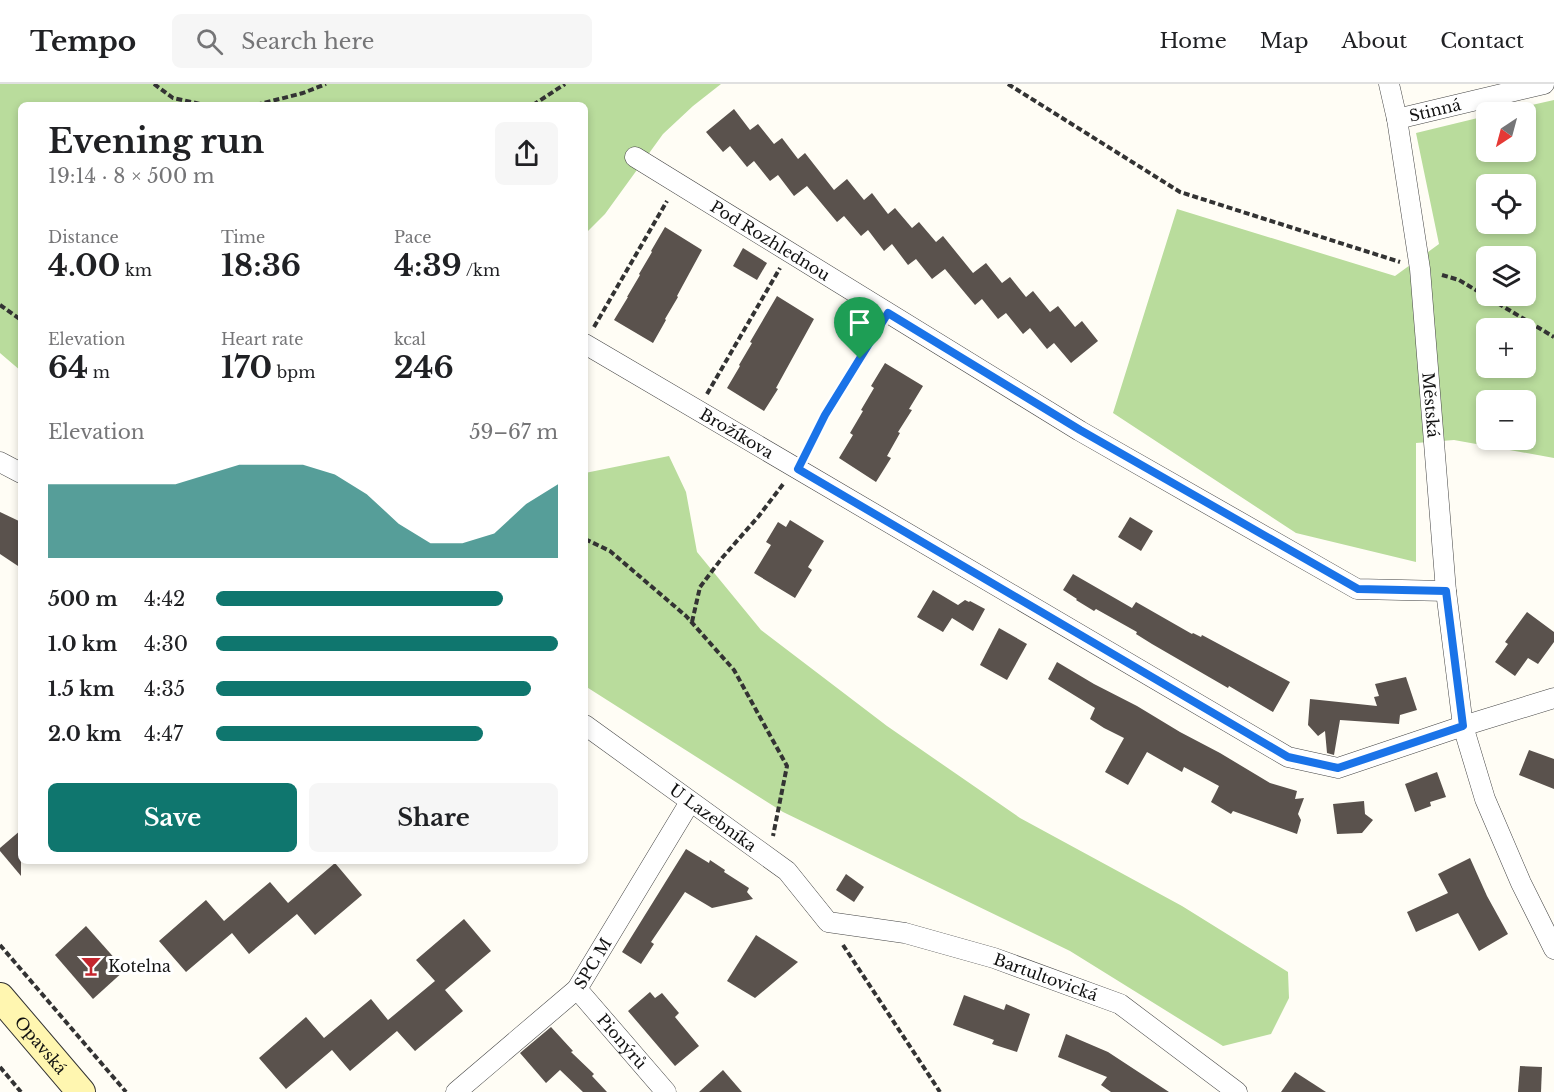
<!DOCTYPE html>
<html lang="en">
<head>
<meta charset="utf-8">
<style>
	:root { --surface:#fff; --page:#f6f6f6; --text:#202124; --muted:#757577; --line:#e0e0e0; --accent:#0f766e }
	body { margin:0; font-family:"Libre Baskerville",serif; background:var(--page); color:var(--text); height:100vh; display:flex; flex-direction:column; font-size:22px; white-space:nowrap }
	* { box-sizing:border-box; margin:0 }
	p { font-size:20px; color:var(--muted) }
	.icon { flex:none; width:33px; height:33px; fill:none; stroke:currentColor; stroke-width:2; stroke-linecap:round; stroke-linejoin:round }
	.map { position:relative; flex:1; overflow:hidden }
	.panel { position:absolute; left:18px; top:18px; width:570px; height:762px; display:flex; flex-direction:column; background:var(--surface); border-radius:9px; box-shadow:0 3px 9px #0003 }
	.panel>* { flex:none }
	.needle { width:39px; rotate:216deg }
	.tools { position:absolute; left:1476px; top:18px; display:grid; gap:12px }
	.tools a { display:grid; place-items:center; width:60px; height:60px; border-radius:9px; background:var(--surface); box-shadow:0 3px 9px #0003; font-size:30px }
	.pin { position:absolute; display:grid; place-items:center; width:51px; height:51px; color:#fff; margin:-62px -26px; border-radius:50% 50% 50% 0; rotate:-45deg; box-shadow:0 0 6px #0007 }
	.pin .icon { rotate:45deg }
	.round { display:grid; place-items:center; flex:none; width:63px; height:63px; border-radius:9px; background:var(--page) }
	.headline { display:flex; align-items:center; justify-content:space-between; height:102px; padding:0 30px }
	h1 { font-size:33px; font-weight:700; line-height:45px }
	.metrics { display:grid; grid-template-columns:repeat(3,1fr); gap:9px; height:102px; padding:6px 30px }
	.metrics div { display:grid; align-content:center }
	.metrics b { font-size:30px; font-weight:700 }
	.metrics small { font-size:16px; font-weight:400 }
	.metrics p { font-size:16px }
	.chart { height:168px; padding:12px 30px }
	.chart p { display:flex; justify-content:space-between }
	.chart svg { width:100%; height:108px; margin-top:6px; fill:var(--accent); opacity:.7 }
	.primary-button { display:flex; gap:12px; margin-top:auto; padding:12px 30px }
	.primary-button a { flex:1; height:69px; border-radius:9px; background:var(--accent); color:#fff; font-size:24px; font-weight:700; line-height:69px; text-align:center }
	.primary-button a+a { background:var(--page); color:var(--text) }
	ul { padding:0 30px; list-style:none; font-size:20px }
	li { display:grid; grid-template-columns:96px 72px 1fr; align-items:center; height:45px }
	li i { height:15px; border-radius:8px; background:var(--accent) }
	header { display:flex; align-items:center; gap:36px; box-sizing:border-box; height:84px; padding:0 30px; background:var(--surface); border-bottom:2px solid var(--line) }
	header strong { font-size:28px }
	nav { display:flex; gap:33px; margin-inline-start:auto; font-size:21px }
	.search { width:420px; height:54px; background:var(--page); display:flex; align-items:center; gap:15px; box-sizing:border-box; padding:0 21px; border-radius:9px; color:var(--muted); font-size:22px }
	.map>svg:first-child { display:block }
	.forest { fill:#b9dc9c; fill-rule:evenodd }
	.building { fill:#5a524d }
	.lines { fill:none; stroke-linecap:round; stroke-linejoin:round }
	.minor-casing { stroke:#444; stroke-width:21 }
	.secondary-casing { stroke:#333; stroke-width:30 }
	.path { stroke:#333; stroke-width:4; stroke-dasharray:6 3; stroke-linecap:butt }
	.minor { stroke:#fff; stroke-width:20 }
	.secondary { stroke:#fff6b0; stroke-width:28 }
	.route-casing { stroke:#fff; stroke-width:12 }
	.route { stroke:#1a73e8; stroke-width:8 }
	.labels { text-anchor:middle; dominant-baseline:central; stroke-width:6; stroke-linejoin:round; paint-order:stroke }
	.street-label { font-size:16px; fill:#111; stroke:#fff }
	.poi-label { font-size:16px; fill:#111; stroke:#fff; text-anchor:start }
</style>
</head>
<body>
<header>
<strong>Tempo</strong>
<div class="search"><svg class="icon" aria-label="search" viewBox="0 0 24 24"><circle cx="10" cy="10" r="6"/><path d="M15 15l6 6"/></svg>Search here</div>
<nav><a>Home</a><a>Map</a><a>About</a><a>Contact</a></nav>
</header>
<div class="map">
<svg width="1554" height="1008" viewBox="0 0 1554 1008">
	<rect width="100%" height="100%" fill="#fffdf5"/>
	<g class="forest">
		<polygon points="0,0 721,0 693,22 663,50 605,130 585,150 585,21 21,21 21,287 0,269"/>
		<path d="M1554,16V374L1454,356L1416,359V478L1296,449L1113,329L1177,125L1395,192L1439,160L1416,49L1486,32V68H1526V28H1501ZM1486,100H1526V140H1486ZM1486,172H1526V212H1486ZM1486,244H1526V284H1486ZM1486,316H1526V356H1486Z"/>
		<polygon points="669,372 686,408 697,468 761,546 887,642 1020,734 1182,822 1288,888 1289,914 1271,950 1223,962 1070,867 783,728 585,602 585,389"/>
	</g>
	<g class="building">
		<polygon points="734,25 750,46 758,40 774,60 782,54 798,75 805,69 834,106 847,95 864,116 872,109 888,130 895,124 912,144 919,138 936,158 943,152 973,189 986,179 1002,199 1010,193 1026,213 1033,207 1050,228 1058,222 1075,243 1082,237 1098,257 1071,279 1054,259 1047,265 1030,244 1023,250 1006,229 998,235 982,215 975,221 945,185 932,195 916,175 908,181 892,160 884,167 868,146 861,152 844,132 837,138 807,102 794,112 778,91 770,97 754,77 747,83 730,62 723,68 706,48"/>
		<polygon points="665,143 702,166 677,212 678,213 665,235 666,236 653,259 614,236 628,213 627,213 640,191 639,190 652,168 651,167"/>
		<polygon points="743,164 767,179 757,196 733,182"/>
		<polygon points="777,212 814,235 776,304 778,305 764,327 727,304 740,282 739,281 752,259 750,258"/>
		<polygon points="885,279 923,302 909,325 912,326 898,348 900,349 887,372 891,374 876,398 839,374 853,351 850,349 863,327 861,326 874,304 871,302"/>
		<polygon points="0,428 21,438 21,484 0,470"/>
		<polygon points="1130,433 1153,447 1141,467 1118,453"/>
		<polygon points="790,436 824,457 808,483 812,486 795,514 754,489 771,461 766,458 778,438 786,443"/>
		<polygon points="1073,490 1132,524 1136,518 1192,550 1193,549 1201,553 1202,551 1290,598 1273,628 1229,602 1228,604 1152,560 1136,550 1137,548 1096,525 1094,527 1076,516 1077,515 1063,506"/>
		<polygon points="933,506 958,521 965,516 969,518 970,517 985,525 973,547 952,534 943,548 917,533"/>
		<polygon points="1527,528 1554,548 1554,558 1538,580 1528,574 1515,592 1495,578 1508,560 1505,558"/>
		<polygon points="999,544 1027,560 1007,596 980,581"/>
		<polygon points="1057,578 1094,600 1137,622 1180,648 1220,669 1270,699 1297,707 1295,715 1304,714 1298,730 1301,736 1297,750 1233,727 1231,730 1211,718 1219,702 1184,683 1182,688 1147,668 1128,701 1105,688 1124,654 1104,644 1090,635 1095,624 1048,595"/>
		<polygon points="1406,593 1417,626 1400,631 1399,640 1340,636 1334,671 1327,669 1325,647 1318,652 1308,641 1310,615 1377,622 1374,613 1379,612 1375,600"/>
		<polygon points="1529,666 1554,675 1554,705 1519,691"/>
		<polygon points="1437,688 1446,713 1430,718 1431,722 1415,728 1405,700"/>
		<polygon points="1364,717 1365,730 1373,736 1362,749 1337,750 1333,720"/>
		<polygon points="21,746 21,792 0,767 0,764"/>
		<polygon points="686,765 709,779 710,776 725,786 724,788 749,804 747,808 753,815 712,824 685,808 651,858 654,860 641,880 622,868"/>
		<polygon points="1470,774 1487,812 1508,850 1479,867 1458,829 1416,848 1407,828 1448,809 1438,790"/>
		<polygon points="335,779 362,811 315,851 297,830 249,870 232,849 186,888 159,857 206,816 224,837 270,798 288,819"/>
		<polygon points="846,790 864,803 854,818 836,806"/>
		<polygon points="464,835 491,867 445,906 463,927 415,967 397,947 350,987 332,966 286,1005 259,974 306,933 324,954 371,915 388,936 435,897 416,876"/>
		<polygon points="86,842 125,886 93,915 55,871"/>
		<polygon points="756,851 798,878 755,914 727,897"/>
		<polygon points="650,908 655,914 662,909 679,929 675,933 699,962 675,982 628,927"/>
		<polygon points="964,911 1004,926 1006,920 1030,930 1017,968 992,960 994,956 953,941"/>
		<polygon points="551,943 573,967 571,968 594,990 592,992 607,1008 583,1008 560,986 546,999 520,969"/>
		<polygon points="1066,950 1108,968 1169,1008 1111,1008 1101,1001 1107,993 1058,973"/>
		<polygon points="1520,982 1542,983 1541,1008 1518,1008"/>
		<polygon points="723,986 742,1008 699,1008"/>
		<polygon points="1295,988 1326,1008 1281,1008"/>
	</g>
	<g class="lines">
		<g class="minor-casing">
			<g id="minor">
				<path id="s1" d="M1389,0L1397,35L1420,185L1446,507L1463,642L1485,715L1521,799L1554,865"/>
				<path id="s2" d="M1397,35L1544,0"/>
				<path id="s3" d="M635,73L1080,347L1357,505L1446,507"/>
				<path id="s4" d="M585,260L1288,673L1338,684L1463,642L1554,614"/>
				<polyline points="0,378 21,389"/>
				<path id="s5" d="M585,641L787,787L828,838L905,849L994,874L1120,920L1237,1008"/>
				<path id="s6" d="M577,905L666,1008"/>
				<path id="s7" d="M456,1008L577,905L690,718"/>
			</g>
		</g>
		<g class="secondary-casing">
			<g id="secondary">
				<path id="s8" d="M0,913L81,1008"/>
			</g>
		</g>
		<g class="path">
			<polyline points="154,0 173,14 205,21"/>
			<polyline points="1008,0 1180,108 1400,178"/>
			<polyline points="256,21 303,9 326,0"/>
			<polyline points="533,21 565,0"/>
			<polyline points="1442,191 1459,196 1554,253"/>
			<polyline points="0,221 21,236"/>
			<polyline points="594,243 667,117"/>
			<polyline points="707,310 780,184"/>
			<polyline points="806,369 825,331 878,246"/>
			<polyline points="585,455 610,467 686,532 734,586 787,682 773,752"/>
			<polyline points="692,538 700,503 722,474 758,433 784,399"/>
			<polyline points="0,861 126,1008"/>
			<polyline points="843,861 940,1008"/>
			<polyline points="0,983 21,1008"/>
		</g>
		<use href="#minor" class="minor"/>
		<use href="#secondary" class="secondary"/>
	</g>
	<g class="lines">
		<g class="route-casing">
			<polygon id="route" points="888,229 1080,346 1358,505 1446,507 1463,642 1338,684 1288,673 798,385 825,331"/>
		</g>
		<use href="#route" class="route"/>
	</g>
	<defs>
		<g id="bar-bare" transform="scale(1.62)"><path d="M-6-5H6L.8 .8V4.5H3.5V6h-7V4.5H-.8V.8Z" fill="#c4262e" stroke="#fff" stroke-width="2.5" paint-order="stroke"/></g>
	</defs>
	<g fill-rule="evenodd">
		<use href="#bar-bare" x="91" y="882"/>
	</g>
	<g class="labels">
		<g class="street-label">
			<text stroke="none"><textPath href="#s2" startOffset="39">Stinná</textPath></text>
			<text stroke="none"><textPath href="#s3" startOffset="159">Pod Rozhlednou</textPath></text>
			<text stroke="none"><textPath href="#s1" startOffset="324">Městská</textPath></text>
			<text stroke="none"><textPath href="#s4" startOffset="176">Brožíkova</textPath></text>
			<text stroke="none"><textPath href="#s5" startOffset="158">U Lazebníka</textPath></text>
			<text stroke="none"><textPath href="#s7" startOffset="189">SPC M</textPath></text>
			<text stroke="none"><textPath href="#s5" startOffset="540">Bartultovická</textPath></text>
			<text stroke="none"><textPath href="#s6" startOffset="69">Pionýrů</textPath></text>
			<text stroke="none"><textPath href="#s8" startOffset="63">Opavská</textPath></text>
		</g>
		<g class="poi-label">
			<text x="108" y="882">Kotelna</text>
		</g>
	</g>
</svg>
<div class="tools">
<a><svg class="needle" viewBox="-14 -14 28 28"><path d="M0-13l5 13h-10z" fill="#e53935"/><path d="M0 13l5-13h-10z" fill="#757577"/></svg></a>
<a><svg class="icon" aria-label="locate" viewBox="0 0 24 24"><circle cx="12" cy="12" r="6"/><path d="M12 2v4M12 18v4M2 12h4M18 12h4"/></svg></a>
<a><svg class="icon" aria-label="layers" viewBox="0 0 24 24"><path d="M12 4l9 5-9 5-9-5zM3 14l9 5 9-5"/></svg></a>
<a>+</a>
<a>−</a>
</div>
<div class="pin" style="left:860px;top:275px;background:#1e9e55"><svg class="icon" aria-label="arrive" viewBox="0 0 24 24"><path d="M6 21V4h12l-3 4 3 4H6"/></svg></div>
<section class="panel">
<div class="headline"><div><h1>Evening run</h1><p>19:14 · 8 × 500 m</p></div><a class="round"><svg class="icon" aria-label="share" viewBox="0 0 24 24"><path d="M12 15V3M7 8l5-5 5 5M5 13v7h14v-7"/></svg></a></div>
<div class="metrics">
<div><p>Distance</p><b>4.00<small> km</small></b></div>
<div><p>Time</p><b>18:36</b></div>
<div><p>Pace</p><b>4:39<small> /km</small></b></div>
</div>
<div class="metrics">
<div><p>Elevation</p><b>64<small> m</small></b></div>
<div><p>Heart rate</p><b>170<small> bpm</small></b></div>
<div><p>kcal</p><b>246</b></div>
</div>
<div class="chart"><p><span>Elevation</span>59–67 m</p>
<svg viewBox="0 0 160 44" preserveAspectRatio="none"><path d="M0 44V14L10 14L20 14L30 14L40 14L50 10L60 6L70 6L80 6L90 10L100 18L110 30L120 38L130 38L140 34L150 22L160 14V44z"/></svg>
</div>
<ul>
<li><b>500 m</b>4:42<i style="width:84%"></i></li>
<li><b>1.0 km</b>4:30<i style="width:100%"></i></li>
<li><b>1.5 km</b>4:35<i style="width:92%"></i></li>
<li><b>2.0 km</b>4:47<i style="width:78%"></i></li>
</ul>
<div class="primary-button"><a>Save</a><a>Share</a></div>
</section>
</div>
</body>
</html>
